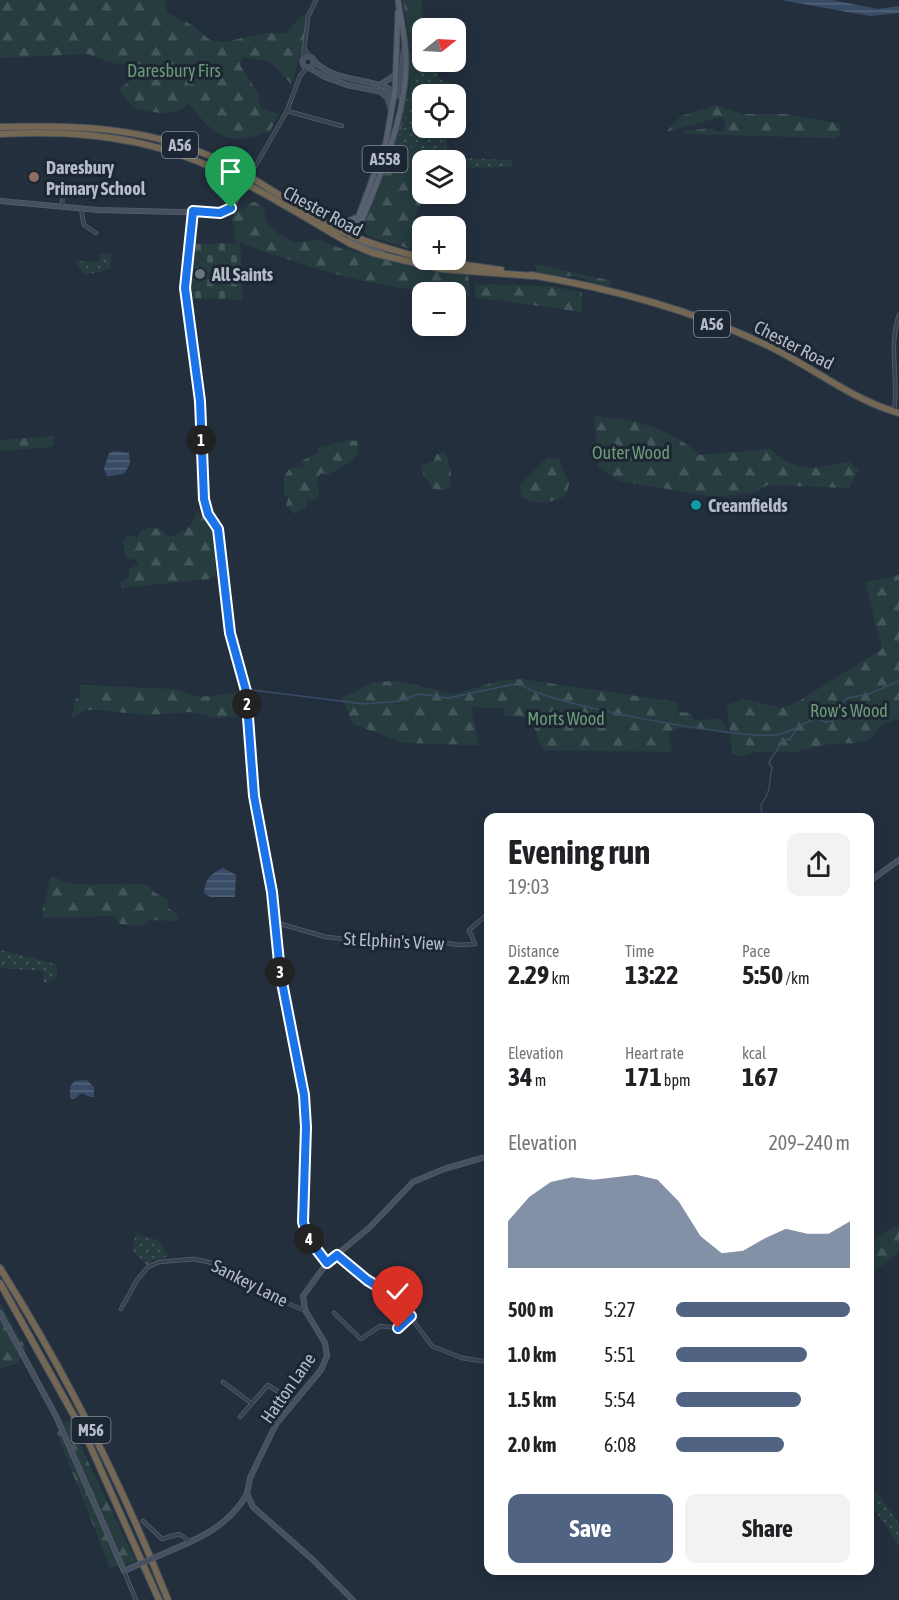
<!DOCTYPE html>
<html lang="en">
<head>
<meta charset="utf-8">
<style>
	:root { --surface:#fff; --page:#f2f2f2; --text:#202124; --muted:#757577; --accent:#506383 }
	body { margin:0; font-family:"Asap Condensed",sans-serif; background:var(--page); color:var(--text); height:100vh; display:flex; flex-direction:column; font-size:22px; white-space:nowrap }
	* { box-sizing:border-box; margin:0 }
	p { font-size:20px; color:var(--muted) }
	.icon { flex:none; width:33px; height:33px; fill:none; stroke:currentColor; stroke-width:2; stroke-linecap:round; stroke-linejoin:round }
	.map { position:relative; flex:1; overflow:hidden }
	.side { position:absolute; left:484px; top:813px; width:390px; height:762px; display:flex; flex-direction:column; background:var(--surface); border-radius:12px; box-shadow:0 3px 15px #0003 }
	.side>* { flex:none }
	.needle { width:39px; rotate:72deg }
	.buttons { position:absolute; left:412px; top:18px; display:grid; gap:12px }
	.buttons a { display:grid; place-items:center; width:54px; height:54px; border-radius:12px; background:var(--surface); box-shadow:0 3px 15px #0003; font-size:30px }
	.pin { position:absolute; display:grid; place-items:center; width:51px; height:51px; color:#fff; margin:-62px -26px; border-radius:50% 50% 50% 0; rotate:-45deg; box-shadow:0 0 6px #0007 }
	.pin .icon { rotate:45deg }
	.km { position:absolute; width:30px; height:30px; margin:-15px; border-radius:50%; background:#222; color:#fff; font-size:16px; line-height:30px; text-align:center }
	.round { display:grid; place-items:center; flex:none; width:63px; height:63px; border-radius:12px; background:var(--page) }
	.overview { display:flex; align-items:center; justify-content:space-between; height:102px; padding:0 24px }
	h1 { font-size:33px; font-weight:700; line-height:45px }
	.metrics { display:grid; grid-template-columns:repeat(3,1fr); gap:9px; height:102px; padding:6px 24px }
	.metrics div { display:grid; align-content:center }
	.metrics b { font-size:26px; font-weight:700 }
	.metrics small { font-size:16px; font-weight:400 }
	.metrics p { font-size:16px }
	.chart { height:168px; padding:12px 24px }
	.chart p { display:flex; justify-content:space-between }
	.chart svg { width:100%; height:108px; margin-top:6px; fill:var(--accent); opacity:.7 }
	.button { display:flex; gap:12px; margin-top:auto; padding:12px 24px }
	.button a { flex:1; height:69px; border-radius:12px; background:var(--accent); color:#fff; font-size:24px; font-weight:700; line-height:69px; text-align:center }
	.button a+a { background:var(--page); color:var(--text) }
	ul { padding:0 24px; list-style:none; font-size:20px }
	li { display:grid; grid-template-columns:96px 72px 1fr; align-items:center; height:45px }
	li i { height:15px; border-radius:8px; background:var(--accent) }
	.map>svg:first-child { display:block }
	.green { fill:url(#green-dots) }
	.forest { fill:url(#forest-firs) }
	.cemetery { fill:url(#cemetery-stones) }
	.water { fill:url(#water-rules) }
	.lines { fill:none; stroke-linecap:round; stroke-linejoin:round }
	.stream { stroke:#394c67; stroke-width:1.5 }
	.street-casing { stroke:#565f6c; stroke-width:4.5 }
	.secondary-casing { stroke:#565f6c; stroke-width:6 }
	.primary-casing { stroke:#414a57; stroke-width:7 }
	.highway-casing { stroke:#434c59; stroke-width:8 }
	.street { stroke:#38414e; stroke-width:3 }
	.secondary { stroke:#465061; stroke-width:4.5 }
	.primary { stroke:#56606e; stroke-width:5 }
	.highway { stroke:#746855; stroke-width:6 }
	.secondary-bridge-casing { stroke:#565f6c; stroke-width:6; stroke-linecap:butt }
	.secondary-bridge { stroke:#465061; stroke-width:4.5 }
	.route-casing { stroke:#fff; stroke-width:12 }
	.route { stroke:#1a73e8; stroke-width:8 }
	.education-dot { fill:#8d6e63; stroke:#1d2633; stroke-width:2 }
	.worship-dot { fill:#6b7280; stroke:#1d2633; stroke-width:2 }
	.culture-dot { fill:#0f9aa8; stroke:#1d2633; stroke-width:2 }
	.labels { text-anchor:middle; dominant-baseline:central; stroke-width:6; stroke-linejoin:round; paint-order:stroke }
	.shield { fill:#1d2633; stroke:#878f9c; stroke-width:1.5 }
	.shield-label { font-size:16px; font-weight:bold; fill:#b4bcc9 }
	.park-label { font-size:18px; fill:#6b9a76; stroke:#1d2633 }
	.poi-label { font-size:18px; font-weight:bold; fill:#b4bcc9; stroke:#1d2633; text-anchor:start }
	.street-label { font-size:18px; fill:#b4bcc9; stroke:#1d2633 }
</style>
</head>
<body>
<div class="map">
<svg width="899" height="1600" viewBox="0 0 899 1600">
	<defs>
		<pattern id="green-dots" width="8" height="8" patternUnits="userSpaceOnUse" patternTransform="scale(1.5)"><rect width="8" height="8" fill="#263c3f"/><path d="M2 2h.1M6 6h.1" fill="none" stroke="#435659" stroke-width="1.8" stroke-linecap="round"/></pattern>
		<pattern id="forest-firs" width="22" height="20" patternUnits="userSpaceOnUse" patternTransform="scale(1.5)"><rect width="22" height="20" fill="#263c3f"/><path d="M5 1l3.5 6h-7zM16 11l3.5 6h-7z" fill="#435659"/></pattern>
		<pattern id="cemetery-stones" width="16" height="16" patternUnits="userSpaceOnUse" patternTransform="scale(1.5)"><rect width="16" height="16" fill="#263c3f"/><path d="M2 7V4a2 2 0 0 1 4 0v3zM10 15v-3a2 2 0 0 1 4 0v3z" fill="#435659"/></pattern>
		<pattern id="water-rules" width="6" height="5" patternUnits="userSpaceOnUse" patternTransform="scale(1.5)"><rect width="6" height="5" fill="#394c67"/><path d="M0 2.5h6" fill="none" stroke="#53647b"/></pattern>
	</defs>
	<rect width="100%" height="100%" fill="#242f3e"/>
	<g class="green">
		<polygon points="423,35 423,62 435,62 439,79 451,83 450,94 423,94 423,128 448,128 446,156 396,144 413,93 419,37"/>
		<polygon points="462,158 511,160 512,167 461,168"/>
		<polygon points="100,253 111,254 110,268 97,273 84,274 75,261 100,262"/>
		<polygon points="0,950 56,964 57,979 44,983 43,971 0,968"/>
		<polygon points="136,1234 158,1240 169,1256 152,1261 147,1266 132,1250"/>
		<polygon points="870,1482 899,1524 899,1546 870,1503"/>
	</g>
	<g class="forest">
		<path d="M0,0H165L167,13L194,26L210,40L225,42L265,33H286L299,18L309,12L304,42L291,84L271,62L243,57L240,65L257,91L261,108L279,114L270,131C230,147 214,137 189,103C175,118 153,112 135,109L118,89L139,75L138,67L108,62L88,54L0,58Z"/>
		<polygon points="403,0 422,0 422,14 427,28 423,28 423,35 419,37 413,93 396,144 446,156 446,160 423,160 425,194 414,220 410,249 369,236 366,234 364,225 389,161 405,100 409,97 410,44"/>
		<polygon points="716,105 743,114 787,114 840,124 840,135 836,138 683,134 685,131 711,128 717,131 724,131 725,122 721,117 666,132 681,116"/>
		<path d="M255,202L264,208L266,221L280,235L294,242L321,240L336,247L421,268L468,275L471,297L456,295V292C378,292 306,266 234,241L235,230L232,218L236,211L244,210L249,203Z"/>
		<polygon points="535,264 612,281 610,288 578,277 536,273"/>
		<polygon points="475,284 550,286 582,292 582,312 475,297"/>
		<path d="M594,416C634,419 670,428 700,455L769,449C804,475 809,468 849,462L859,469L849,488L767,485L757,492L714,497L619,481L598,466Z"/>
		<polygon points="55,436 52,447 0,451 0,440"/>
		<path d="M348,440L357,441C362,461 342,466 328,475L321,473L317,480L319,496L314,501L308,499L306,507L295,514L286,506L289,496L284,495V477L290,468L304,467L301,461L318,453V448Z"/>
		<polygon points="445,451 451,469 450,487 445,490 433,489 423,474 422,465 434,461 436,455"/>
		<path d="M548,457L559,459L569,484L566,495C552,503 535,506 521,497L520,485Z"/>
		<path d="M197,511L214,529L216,574L209,579L121,588V581L129,577V569L139,564L136,560L126,558L123,540L128,535L137,538L140,531C153,526 160,527 170,537C186,531 192,527 197,511Z"/>
		<polygon points="899,575 899,718 882,725 871,739 857,743 831,744 794,752 755,752 740,757 732,752 727,705 745,699 782,708 799,701 882,649 865,582"/>
		<polygon points="521,679 677,702 678,712 691,713 694,720 722,719 728,731 677,728 669,733 672,752 543,750 531,719 505,716 503,708 471,707 479,745 404,743 353,724 342,698 374,682 400,681 455,694 498,681"/>
		<polygon points="80,685 173,689 200,697 241,692 245,716 217,718 191,712 146,715 97,710 85,710 72,718 75,699 80,697"/>
		<path d="M51,876C87,893 115,879 150,886L154,892L168,900V908L178,915V921L149,920L144,926L120,924L113,916L44,918L42,913Z"/>
		<polygon points="899,1225 899,1252 870,1275 870,1240"/>
		<polygon points="0,1303 26,1348 18,1363 0,1369"/>
		<polygon points="68,1420 136,1561 110,1568 57,1433"/>
	</g>
	<polygon class="cemetery" points="240,243 243,300 186,298 189,244"/>
	<g class="water">
		<polygon points="781,0 832,0 878,9 899,6 899,13 870,16"/>
		<polygon points="114,451 129,453 130,464 124,474 107,476 104,469 109,453"/>
		<path d="M223,868L236,875L235,897H210L204,893C205,879 210,874 223,868Z"/>
		<polygon points="87,1080 94,1087 94,1097 90,1097 82,1093 74,1099 70,1098 70,1086 75,1081"/>
	</g>
	<g class="lines">
		<g class="stream">
			<polyline points="420,30 423,38"/>
			<path d="M252,690L365,704L400,701L419,694L448,698L519,683C540,704 738,739 774,735C788,734 803,724 816,718L825,722L833,721L836,710L847,698L869,694L899,681"/>
			<path d="M762,818L761,805C772,790 768,785 772,768L769,763C772,754 779,750 782,741L790,739L797,728"/>
		</g>
		<g class="street-casing">
			<g id="street">
				<polyline points="305,50 310,57"/>
				<polyline points="303,58 308,17 316,0"/>
				<polyline points="287,111 342,126"/>
				<polyline points="249,171 256,165 287,111 300,76 307,68"/>
				<polyline points="57,189 63,189"/>
				<polyline points="62,206 63,189 73,190"/>
				<polyline points="81,209 84,225 96,233"/>
				<path d="M894,411C899,380 888,345 899,315"/>
				<polyline points="274,922 326,937 377,942 417,938 459,945 475,944 469,930 489,913"/>
				<polyline points="337,1255 400,1303 432,1346 462,1358 489,1362"/>
				<polyline points="121,1309 137,1280 148,1267 159,1262 194,1259 217,1264 274,1298 304,1310"/>
				<polyline points="334,1313 361,1339 380,1326 398,1328 411,1316"/>
				<polyline points="223,1382 251,1403"/>
				<polyline points="240,1417 268,1385 294,1402"/>
				<polyline points="143,1521 162,1539 179,1534 191,1542"/>
				<polyline points="124,1571 136,1600"/>
			</g>
		</g>
		<g class="secondary-casing">
			<g id="secondary">
				<circle cx="308" cy="62" r="5.5"/>
				<path d="M312,58C332,87 390,75 402,100"/>
				<polyline points="309,68 325,77 347,85 393,94 400,87 404,49"/>
				<polyline points="380,85 395,75"/>
				<polyline points="383,94 388,99 391,110"/>
				<polyline points="0,201 98,210 220,213 231,208 247,181"/>
				<polyline points="193,211 185,288 200,401 204,499 208,515 218,529 230,633 246,691 254,796 271,892 277,953 305,1106 303,1222 307,1237 327,1263"/>
				<polyline points="870,881 899,860"/>
				<polyline points="0,1313 56,1416 124,1571 135,1566"/>
				<path d="M165,1553C198,1539 228,1527 247,1494"/>
				<polyline points="353,1600 312,1559 253,1507 247,1494 250,1478 276,1424 321,1370 327,1356 325,1343 305,1310 303,1296 327,1263 370,1227 413,1182 444,1169 489,1156"/>
			</g>
		</g>
		<g class="primary-casing">
			<g id="primary">
				<polyline points="328,222 342,224 355,218"/>
				<polyline points="351,237 386,142 395,90 398,12"/>
				<polyline points="350,239 382,253"/>
				<path d="M351,239L355,237C377,182 405,124 406,64C407,42 401,22 398,0"/>
			</g>
		</g>
		<g class="highway-casing">
			<g id="highway">
				<path d="M0,127C77,125 152,127 223,162C263,182 300,211 341,231C367,243 395,251 423,258"/>
				<path d="M0,134C62,131 122,134 181,155C241,176 296,213 351,244L373,253L441,269L533,276"/>
				<polyline points="430,260 501,270"/>
				<path d="M531,275C609,288 688,309 760,342C808,363 849,399 899,413"/>
				<path d="M0,1268C66,1373 122,1485 168,1600"/>
				<polyline points="0,1283 88,1441 159,1600"/>
			</g>
		</g>
		<use href="#street" class="street"/>
		<use href="#secondary" class="secondary"/>
		<use href="#primary" class="primary"/>
		<use href="#highway" class="highway"/>
		<g class="secondary-bridge-casing">
			<polyline id="secondary-bridge" points="135,1566 165,1553"/>
		</g>
		<use href="#secondary-bridge" class="secondary-bridge"/>
	</g>
	<g class="lines">
		<g class="route-casing">
			<polyline id="route" points="231,208 220,213 193,211 185,288 200,401 204,499 208,514 218,529 230,633 246,691 254,796 272,892 280,972 304,1095 306,1127 303,1222 307,1237 327,1263 337,1255 367,1280 390,1294 411,1316 398,1328"/>
		</g>
		<use href="#route" class="route"/>
	</g>
	<circle class="education-dot" cx="34" cy="177" r="6"/>
	<circle class="worship-dot" cx="200" cy="274" r="6"/>
	<circle class="culture-dot" cx="696" cy="505" r="6"/>
	<g class="labels">
		<g class="shield">
			<rect x="162" y="132" width="36" height="26" rx="4.5"/>
			<rect x="362.5" y="146" width="45" height="26" rx="4.5"/>
			<rect x="694" y="311" width="36" height="26" rx="4.5"/>
			<rect x="71.5" y="1417" width="39" height="26" rx="4.5"/>
		</g>
		<g class="shield-label">
			<text x="180" y="145">A56</text>
			<text x="385" y="159">A558</text>
			<text x="712" y="324">A56</text>
			<text x="91" y="1430">M56</text>
		</g>
		<g class="park-label">
			<text x="174" y="70">Daresbury Firs</text>
			<text x="631" y="452">Outer Wood</text>
			<text x="849" y="710">Row's Wood</text>
			<text x="566" y="718">Morts Wood</text>
		</g>
		<g class="poi-label">
			<text x="46" y="167">Daresbury<tspan x="46" dy="21">Primary School</tspan></text>
			<text x="212" y="274">All Saints</text>
			<text x="708" y="505">Creamfields</text>
		</g>
		<g class="street-label">
			<text transform="translate(323 211) rotate(28)">Chester Road</text>
			<text transform="translate(794 345) rotate(27)">Chester Road</text>
			<text transform="translate(394 941) rotate(3)">St Elphin's View</text>
			<text transform="translate(250 1283) rotate(27)">Sankey Lane</text>
			<text transform="translate(288 1388) rotate(-55)">Hatton Lane</text>
		</g>
	</g>
</svg>
<div class="buttons">
<a><svg class="needle" viewBox="-14 -14 28 28"><path d="M0-13l5 13h-10z" fill="#e53935"/><path d="M0 13l5-13h-10z" fill="#757577"/></svg></a>
<a><svg class="icon" aria-label="locate" viewBox="0 0 24 24"><circle cx="12" cy="12" r="6"/><path d="M12 2v4M12 18v4M2 12h4M18 12h4"/></svg></a>
<a><svg class="icon" aria-label="layers" viewBox="0 0 24 24"><path d="M12 4l9 5-9 5-9-5zM3 14l9 5 9-5"/></svg></a>
<a>+</a>
<a>−</a>
</div>
<div class="pin" style="left:231px;top:208px;background:#1e9e55"><svg class="icon" aria-label="arrive" viewBox="0 0 24 24"><path d="M6 21V4h12l-3 4 3 4H6"/></svg></div>
<div class="pin" style="left:398px;top:1328px;background:#d93025"><svg class="icon" aria-label="check" viewBox="0 0 24 24"><path d="M5 12l5 5 9-10"/></svg></div>
<b class="km" style="left:201px;top:440px">1</b>
<b class="km" style="left:247px;top:704px">2</b>
<b class="km" style="left:280px;top:972px">3</b>
<b class="km" style="left:309px;top:1239px">4</b>
<section class="side">
<div class="overview"><div><h1>Evening run</h1><p>19:03</p></div><a class="round"><svg class="icon" aria-label="share" viewBox="0 0 24 24"><path d="M12 15V3M7 8l5-5 5 5M5 13v7h14v-7"/></svg></a></div>
<div class="metrics">
<div><p>Distance</p><b>2.29<small> km</small></b></div>
<div><p>Time</p><b>13:22</b></div>
<div><p>Pace</p><b>5:50<small> /km</small></b></div>
</div>
<div class="metrics">
<div><p>Elevation</p><b>34<small> m</small></b></div>
<div><p>Heart rate</p><b>171<small> bpm</small></b></div>
<div><p>kcal</p><b>167</b></div>
</div>
<div class="chart"><p><span>Elevation</span>209–240 m</p>
<svg viewBox="0 0 160 44" preserveAspectRatio="none"><path d="M0 44V25L10 15L20 9L30 7L40 8L50 7L60 6L70 8L80 17L90 31L100 38L110 37L120 32L130 28L140 30L150 30L160 25V44z"/></svg>
</div>
<ul>
<li><b>500 m</b>5:27<i style="width:100%"></i></li>
<li><b>1.0 km</b>5:51<i style="width:75%"></i></li>
<li><b>1.5 km</b>5:54<i style="width:72%"></i></li>
<li><b>2.0 km</b>6:08<i style="width:62%"></i></li>
</ul>
<div class="button"><a>Save</a><a>Share</a></div>
</section>
</div>
</body>
</html>
